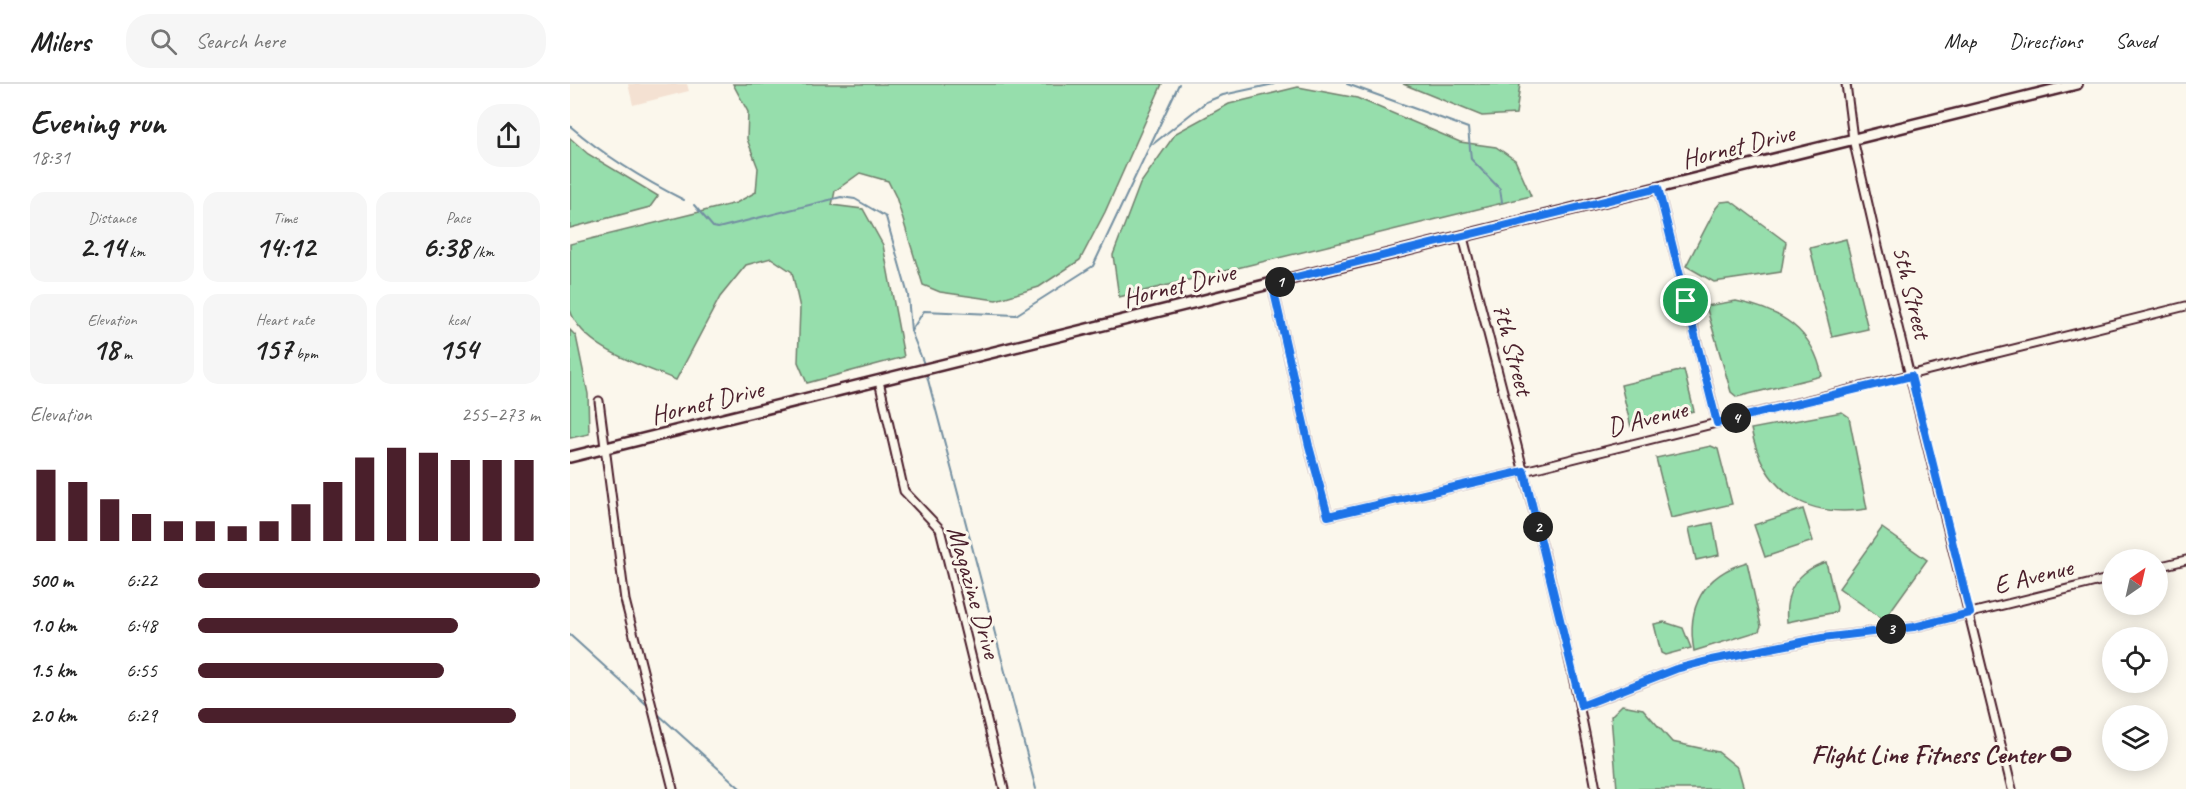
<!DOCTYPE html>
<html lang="en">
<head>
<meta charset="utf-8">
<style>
	:root { --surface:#fff; --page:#f6f6f6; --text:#222; --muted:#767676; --line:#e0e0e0; --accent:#4a1f2b }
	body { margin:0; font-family:Caveat,sans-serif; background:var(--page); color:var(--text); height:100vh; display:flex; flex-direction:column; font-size:22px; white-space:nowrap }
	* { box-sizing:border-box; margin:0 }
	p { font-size:20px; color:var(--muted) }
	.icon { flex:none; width:33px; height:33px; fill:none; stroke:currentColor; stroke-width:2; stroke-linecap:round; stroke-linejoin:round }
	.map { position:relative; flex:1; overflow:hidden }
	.side { display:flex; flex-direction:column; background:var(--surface); width:570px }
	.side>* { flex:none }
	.needle { width:39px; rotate:34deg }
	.fabs { position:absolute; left:1532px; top:465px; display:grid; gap:12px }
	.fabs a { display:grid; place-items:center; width:66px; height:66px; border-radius:50%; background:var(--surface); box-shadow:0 3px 15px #0003; font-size:30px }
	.pin { position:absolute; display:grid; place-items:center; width:51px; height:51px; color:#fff; margin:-26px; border:3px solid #fff; border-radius:50%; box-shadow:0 2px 6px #0007 }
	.km { position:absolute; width:30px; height:30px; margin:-15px; border-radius:50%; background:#222; color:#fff; font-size:16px; line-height:30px; text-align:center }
	.round { display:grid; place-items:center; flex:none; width:63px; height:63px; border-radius:24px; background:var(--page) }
	.head { display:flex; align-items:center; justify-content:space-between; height:102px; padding:0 30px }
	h1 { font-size:33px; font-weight:700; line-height:45px }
	.metrics { display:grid; grid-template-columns:repeat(3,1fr); gap:9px; height:102px; padding:6px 30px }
	.metrics div { display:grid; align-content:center; border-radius:15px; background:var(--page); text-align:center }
	.metrics b { font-size:30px; font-weight:700 }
	.metrics small { font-size:16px; font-weight:400 }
	.metrics p { font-size:16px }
	.chart { height:168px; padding:12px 30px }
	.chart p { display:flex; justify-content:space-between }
	.chart svg { width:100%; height:108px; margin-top:6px; stroke:var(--accent); stroke-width:6 }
	ul { padding:0 30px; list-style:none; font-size:20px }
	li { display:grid; grid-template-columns:96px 72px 1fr; align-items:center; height:45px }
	li i { height:15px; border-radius:8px; background:var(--accent) }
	header { display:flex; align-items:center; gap:36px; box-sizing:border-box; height:84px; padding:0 30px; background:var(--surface); border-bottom:2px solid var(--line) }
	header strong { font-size:28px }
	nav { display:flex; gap:33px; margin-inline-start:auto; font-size:21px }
	.search { width:420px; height:54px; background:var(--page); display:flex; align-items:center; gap:15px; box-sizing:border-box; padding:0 21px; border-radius:24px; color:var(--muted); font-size:22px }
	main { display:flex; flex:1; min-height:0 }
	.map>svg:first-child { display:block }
	.built { fill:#f4e1d2 }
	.green { fill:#96deac; stroke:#707e6c; stroke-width:1.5 }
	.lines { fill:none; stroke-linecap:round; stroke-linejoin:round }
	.stream { stroke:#738fa1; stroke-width:2 }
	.street-casing { stroke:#4a1f2b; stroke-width:11 }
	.secondary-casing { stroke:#4a1f2b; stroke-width:14 }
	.street { stroke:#fbf7ec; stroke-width:7 }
	.secondary { stroke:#fbf7ec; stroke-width:9 }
	.route-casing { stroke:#fff; stroke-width:12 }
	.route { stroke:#1a73e8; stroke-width:8 }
	.labels { text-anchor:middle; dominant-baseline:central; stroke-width:6; stroke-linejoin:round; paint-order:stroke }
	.street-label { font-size:26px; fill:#4a1f2b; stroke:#fbf7ec }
	.poi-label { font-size:26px; font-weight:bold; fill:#4a1f2b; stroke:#fbf7ec; text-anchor:end }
</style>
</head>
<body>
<header>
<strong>Milers</strong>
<div class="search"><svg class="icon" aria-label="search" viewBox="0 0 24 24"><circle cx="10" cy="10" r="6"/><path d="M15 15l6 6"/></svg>Search here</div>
<nav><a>Map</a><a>Directions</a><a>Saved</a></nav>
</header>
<main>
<section class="side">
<div class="head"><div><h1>Evening run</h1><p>18:31</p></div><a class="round"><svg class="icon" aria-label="share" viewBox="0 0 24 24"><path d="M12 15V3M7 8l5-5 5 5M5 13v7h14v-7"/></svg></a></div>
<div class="metrics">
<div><p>Distance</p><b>2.14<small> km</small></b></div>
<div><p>Time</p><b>14:12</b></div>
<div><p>Pace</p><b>6:38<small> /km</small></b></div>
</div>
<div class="metrics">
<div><p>Elevation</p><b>18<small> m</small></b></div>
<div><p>Heart rate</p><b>157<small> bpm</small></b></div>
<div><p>kcal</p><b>154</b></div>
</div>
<div class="chart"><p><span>Elevation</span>255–273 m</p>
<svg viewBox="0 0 160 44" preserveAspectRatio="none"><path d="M5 44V15M15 44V20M25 44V27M35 44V33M45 44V36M55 44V36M65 44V38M75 44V36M85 44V29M95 44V20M105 44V10M115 44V6M125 44V8M135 44V11M145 44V11M155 44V11"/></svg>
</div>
<ul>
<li><b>500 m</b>6:22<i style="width:100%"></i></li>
<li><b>1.0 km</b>6:48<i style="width:76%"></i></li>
<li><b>1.5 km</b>6:55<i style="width:72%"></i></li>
<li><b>2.0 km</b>6:29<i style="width:93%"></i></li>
</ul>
</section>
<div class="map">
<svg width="1616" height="705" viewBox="0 0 1616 705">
	<rect width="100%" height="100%" fill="#fbf7ec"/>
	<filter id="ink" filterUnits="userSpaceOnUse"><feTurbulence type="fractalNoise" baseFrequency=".0167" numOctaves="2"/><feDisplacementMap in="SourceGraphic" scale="12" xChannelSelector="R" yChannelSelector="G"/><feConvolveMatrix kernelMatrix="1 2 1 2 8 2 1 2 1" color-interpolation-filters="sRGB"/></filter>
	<g filter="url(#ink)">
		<polygon class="built" points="58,0 117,0 119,7 63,21"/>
		<g class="green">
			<path d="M163,0H592L535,128L510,176L469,203L426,216L370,208L353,201L326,113L318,97L290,89L265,107L262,121L293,125L313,161L334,273L237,299L228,278L230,224L222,188L201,174L176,181L150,213L106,296C71,281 13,265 0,226C0,214 0,175 0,160L166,119L186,108L188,84L177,55L178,28Z"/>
			<polygon points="833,0 950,0 946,30 912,32"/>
			<polygon points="728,3 787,14 890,58 926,63 945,76 961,112 549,213 543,171 570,100 606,49 659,20"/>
			<polygon points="0,54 18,70 88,112 80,123 0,144"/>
			<polygon points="1161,117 1216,158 1211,188 1144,198 1116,182 1146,124 1151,118"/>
			<polygon points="1276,155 1298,245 1262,253 1240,164"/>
			<path d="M1166,217C1210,226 1243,245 1252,292L1167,313L1161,308L1136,222Z"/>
			<polygon points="0,246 6,252 18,310 19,350 0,354"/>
			<polygon points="1114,286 1124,327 1061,343 1051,301"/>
			<path d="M1272,328L1279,333L1297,425C1235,435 1194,407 1181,345Z"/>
			<polygon points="1141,362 1148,365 1162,420 1101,434 1086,374"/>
			<polygon points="1233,425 1243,457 1195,473 1184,441"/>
			<polygon points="1143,439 1149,471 1126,476 1119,444"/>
			<polygon points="1312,444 1357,476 1314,536 1269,504"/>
			<path d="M1177,478L1191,542L1189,547L1124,567C1116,523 1133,491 1177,478Z"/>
			<path d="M1256,478L1267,523L1266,528L1217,538C1214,508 1227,487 1256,478Z"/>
			<polygon points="1094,538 1113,544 1121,564 1095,571 1091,569 1084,540"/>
			<polygon points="1052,621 1073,625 1102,658 1148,668 1168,684 1174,705 1047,705 1041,632"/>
		</g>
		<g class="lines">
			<g class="stream">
				<polyline points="777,0 898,44 901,75 930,105 932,118"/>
				<path d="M0,42C35,72 72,95 114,116"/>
				<polyline points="583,60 636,18 653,11 704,0"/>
				<polyline points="124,121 143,143 148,144 271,113 285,115 316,133 338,211 341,247 354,280"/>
				<polyline points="341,247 354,227 446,231 523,182 609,0"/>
				<polyline points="357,292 466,705"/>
				<polyline points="0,551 76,620"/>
				<polyline points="89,631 171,705"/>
			</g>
			<g class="street-casing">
				<g id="street">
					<polyline points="1276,0 1283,55 1305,150 1442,705"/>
					<polyline points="1088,104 1147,338"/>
					<path d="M893,153C940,337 991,519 1026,705"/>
					<polyline points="702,199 739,362 758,432 954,387 1616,222"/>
					<polyline points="309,297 334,407 370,445 434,705"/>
					<polyline points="29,317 55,516 103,705"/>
					<polyline points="1587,483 1616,476"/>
					<polyline points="1011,622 1106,585 1141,576 1252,554 1344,543 1542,494"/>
				</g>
			</g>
			<g class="secondary-casing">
				<polyline id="secondary" points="0,373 1507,0"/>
			</g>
			<use href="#street" class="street"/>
			<use href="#secondary" class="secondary"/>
		</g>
	</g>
	<g class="lines" filter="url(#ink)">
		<g class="route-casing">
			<polygon id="route" points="1088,104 1147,339 1341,292 1400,529 1344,543 1252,554 1141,576 1106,585 1011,622 954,387 758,432 739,362 702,199"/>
		</g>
		<use href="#route" class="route"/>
	</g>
	<defs>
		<g id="stadium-bare" transform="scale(1.62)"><path d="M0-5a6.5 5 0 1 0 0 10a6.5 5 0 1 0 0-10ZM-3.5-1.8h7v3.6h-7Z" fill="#4a1f2b" stroke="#fbf7ec" stroke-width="2.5" paint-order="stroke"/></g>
	</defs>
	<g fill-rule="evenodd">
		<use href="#stadium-bare" x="1491" y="670"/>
	</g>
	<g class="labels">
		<g class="street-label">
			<text transform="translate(1168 62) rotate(-14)">Hornet Drive</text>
			<text transform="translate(609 201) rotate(-14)">Hornet Drive</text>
			<text transform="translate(1342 208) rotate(76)">5th Street</text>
			<text transform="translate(943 265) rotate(75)">7th Street</text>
			<text transform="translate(137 318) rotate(-14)">Hornet Drive</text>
			<text transform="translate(1077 334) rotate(-14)">D Avenue</text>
			<text transform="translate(1463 492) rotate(-14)">E Avenue</text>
			<text transform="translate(404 508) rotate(74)">Magazine Drive</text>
		</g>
		<g class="poi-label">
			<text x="1474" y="670">Flight Line Fitness Center</text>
		</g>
	</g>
</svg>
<div class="fabs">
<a><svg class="needle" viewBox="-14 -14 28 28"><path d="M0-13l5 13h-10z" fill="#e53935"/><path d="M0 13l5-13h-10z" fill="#767676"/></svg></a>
<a><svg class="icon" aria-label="locate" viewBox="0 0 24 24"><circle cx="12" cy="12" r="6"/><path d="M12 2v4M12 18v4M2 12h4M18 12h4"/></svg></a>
<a><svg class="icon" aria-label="layers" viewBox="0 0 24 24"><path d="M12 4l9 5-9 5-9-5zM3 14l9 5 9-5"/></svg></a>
</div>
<div class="pin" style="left:1116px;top:217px;background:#1e9e55"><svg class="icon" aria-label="arrive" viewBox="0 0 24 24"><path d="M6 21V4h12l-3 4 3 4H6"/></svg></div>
<b class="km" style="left:710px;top:198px">1</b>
<b class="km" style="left:968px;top:443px">2</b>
<b class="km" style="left:1321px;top:545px">3</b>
<b class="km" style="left:1166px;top:334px">4</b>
</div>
</main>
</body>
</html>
